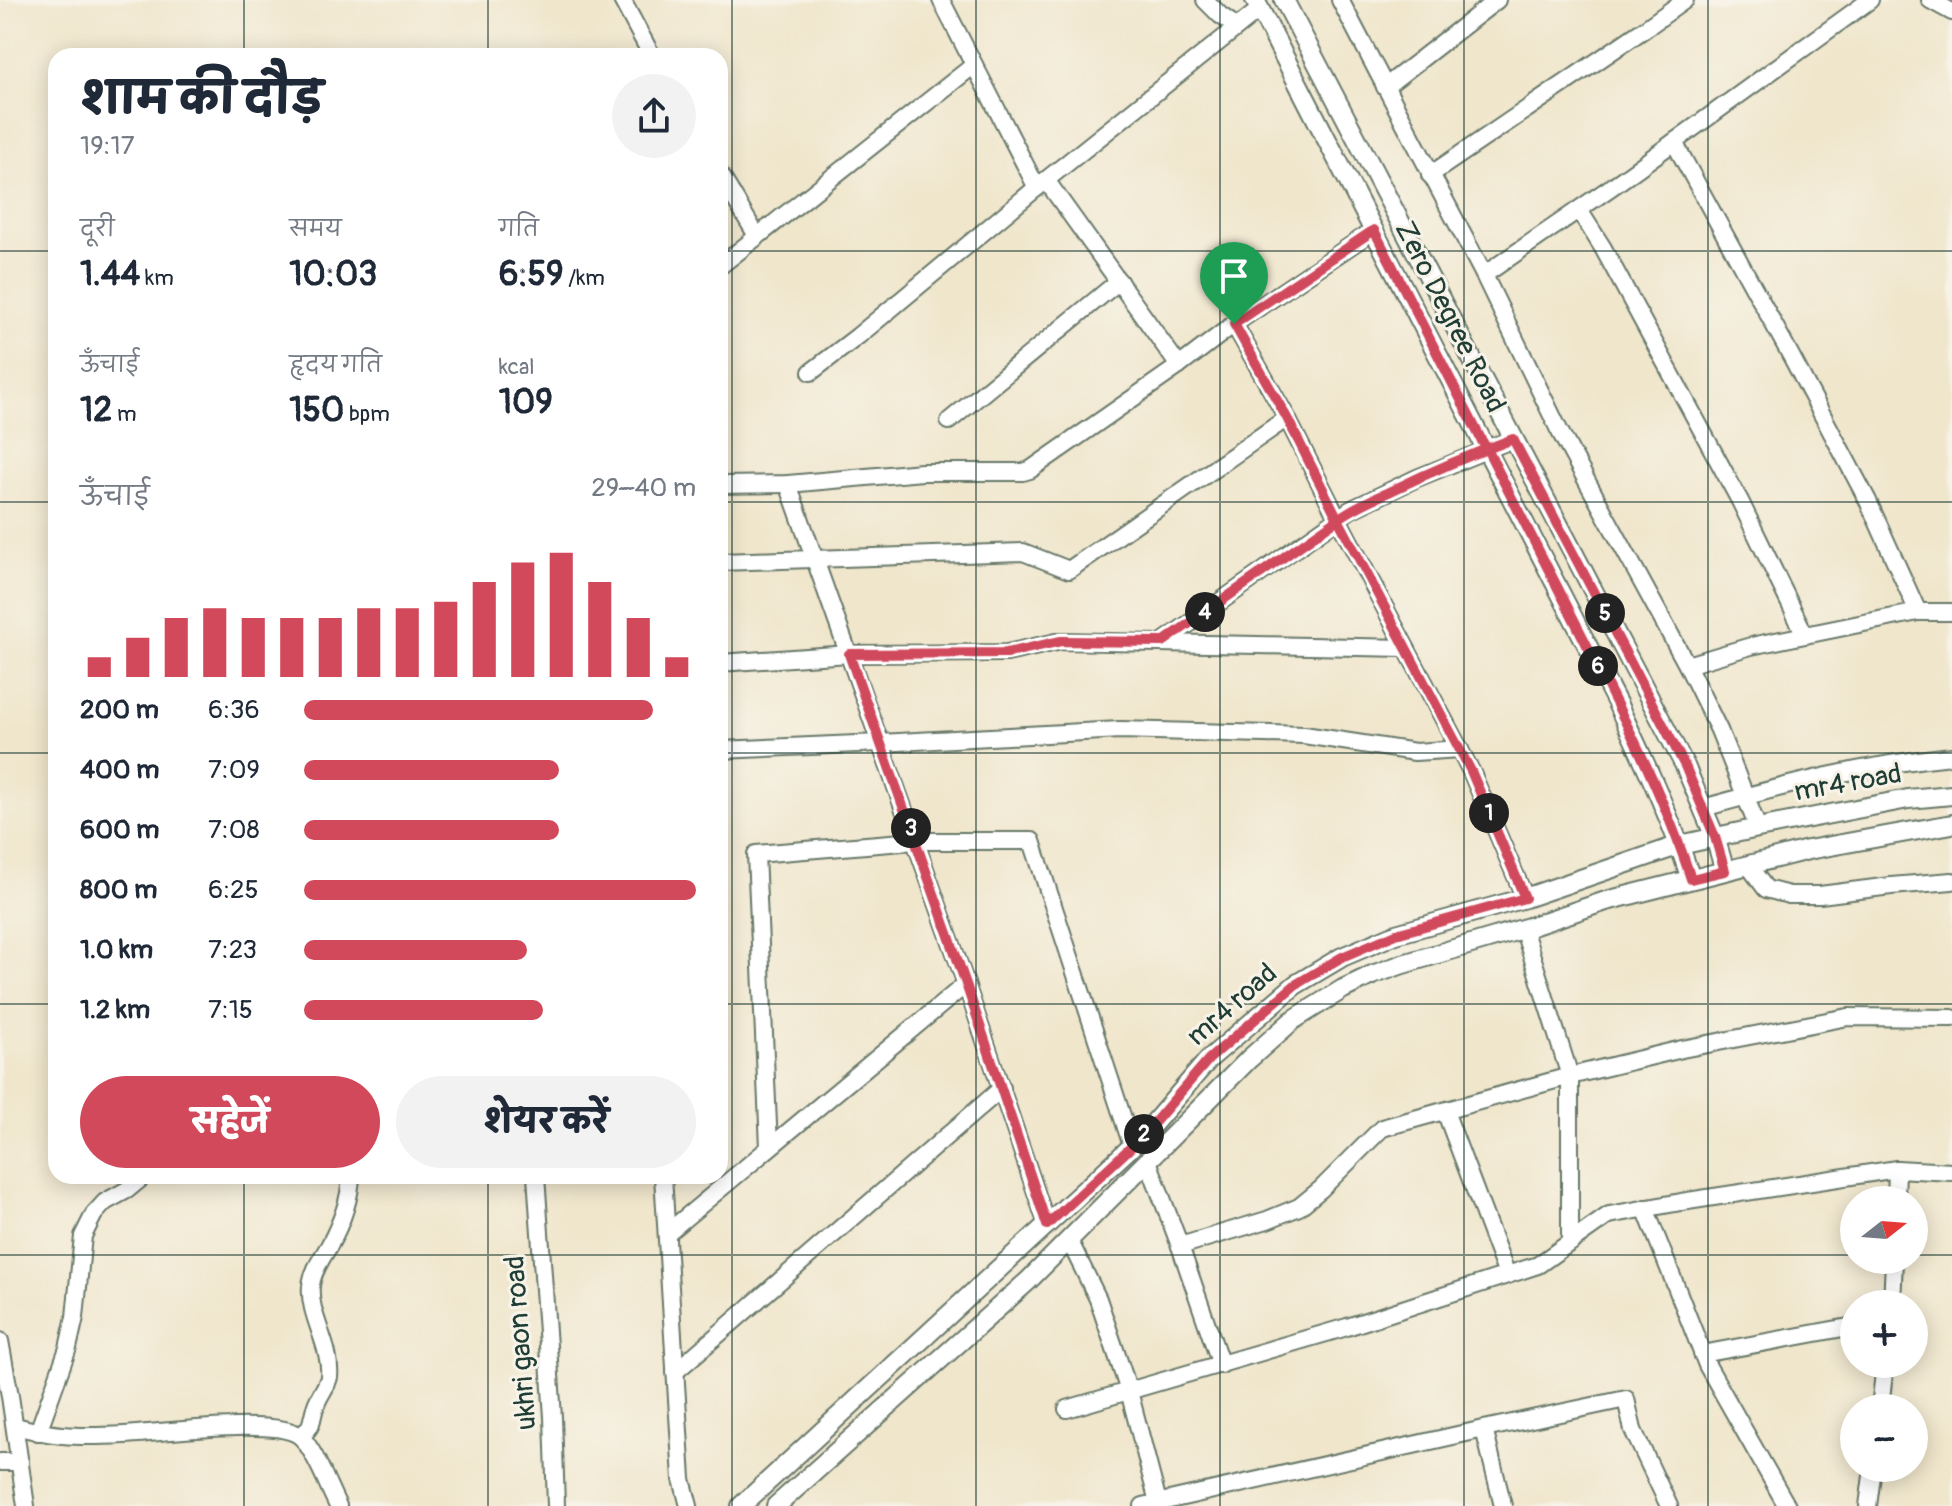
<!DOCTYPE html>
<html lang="hi">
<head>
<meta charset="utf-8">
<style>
	:root { --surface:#fff; --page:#f2f2f3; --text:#1f2937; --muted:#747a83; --accent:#d1495b }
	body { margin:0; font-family:Pangolin,"Playpen Sans Deva",sans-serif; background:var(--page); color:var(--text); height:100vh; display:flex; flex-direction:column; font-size:30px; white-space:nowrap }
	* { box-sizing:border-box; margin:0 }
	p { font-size:26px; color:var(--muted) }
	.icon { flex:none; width:44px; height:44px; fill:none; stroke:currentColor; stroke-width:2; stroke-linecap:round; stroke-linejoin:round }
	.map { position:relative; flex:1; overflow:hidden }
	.sheet { position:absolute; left:48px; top:48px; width:680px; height:1136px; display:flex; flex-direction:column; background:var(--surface); border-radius:24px; box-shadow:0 4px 20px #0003 }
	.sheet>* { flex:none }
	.needle { width:52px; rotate:73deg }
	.fabs { position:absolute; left:1840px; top:1186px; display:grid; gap:16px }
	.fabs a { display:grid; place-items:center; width:88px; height:88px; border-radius:50%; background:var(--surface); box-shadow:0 4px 20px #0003; font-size:40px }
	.pin { position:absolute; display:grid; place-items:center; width:68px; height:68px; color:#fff; margin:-82px -34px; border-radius:50% 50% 50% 0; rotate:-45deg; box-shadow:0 0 8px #0007 }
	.pin .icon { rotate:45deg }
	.km { position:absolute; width:40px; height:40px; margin:-20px; border-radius:50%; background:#222; color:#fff; font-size:22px; line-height:40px; text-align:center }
	.round { display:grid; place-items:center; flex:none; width:84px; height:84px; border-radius:42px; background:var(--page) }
	.head { display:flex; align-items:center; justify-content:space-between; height:136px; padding:0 32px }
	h1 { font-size:44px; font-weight:800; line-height:60px }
	.stats { display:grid; grid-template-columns:repeat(3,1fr); gap:12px; height:136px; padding:8px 32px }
	.stats div { display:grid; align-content:center }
	.stats b { font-size:34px; font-weight:800 }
	.stats small { font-size:22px; font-weight:400 }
	.stats p { font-size:22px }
	.chart { height:224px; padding:16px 32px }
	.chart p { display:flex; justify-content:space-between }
	.chart svg { width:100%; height:144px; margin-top:8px; stroke:var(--accent); stroke-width:6 }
	.action { display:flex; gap:16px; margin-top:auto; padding:16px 32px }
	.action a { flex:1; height:92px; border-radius:48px; background:var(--accent); color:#fff; font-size:32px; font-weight:800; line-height:92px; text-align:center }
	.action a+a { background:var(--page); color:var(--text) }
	ul { padding:0 32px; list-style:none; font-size:26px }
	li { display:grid; grid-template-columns:128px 96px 1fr; align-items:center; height:60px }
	li i { height:20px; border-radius:10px; background:var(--accent) }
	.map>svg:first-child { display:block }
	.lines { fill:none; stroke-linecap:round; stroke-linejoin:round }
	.minor-casing { stroke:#687869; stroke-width:20 }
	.tertiary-casing { stroke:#687869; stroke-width:22 }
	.minor { stroke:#fff; stroke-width:16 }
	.tertiary { stroke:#fff; stroke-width:18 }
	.route-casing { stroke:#fff; stroke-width:16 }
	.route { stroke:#d1495b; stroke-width:10 }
	.grid { fill:none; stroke:#1f3d34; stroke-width:2; stroke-opacity:0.55 }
	.labels { text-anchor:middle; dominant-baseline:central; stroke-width:6; stroke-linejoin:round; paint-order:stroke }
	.street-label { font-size:28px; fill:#1f3d34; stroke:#f7f3e8 }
</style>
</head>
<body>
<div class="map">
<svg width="1952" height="1506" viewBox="0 0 1952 1506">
	<rect width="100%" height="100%" fill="#f7f3e8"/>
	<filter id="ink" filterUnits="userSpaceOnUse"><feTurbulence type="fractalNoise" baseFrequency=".0125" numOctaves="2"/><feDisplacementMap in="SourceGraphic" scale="16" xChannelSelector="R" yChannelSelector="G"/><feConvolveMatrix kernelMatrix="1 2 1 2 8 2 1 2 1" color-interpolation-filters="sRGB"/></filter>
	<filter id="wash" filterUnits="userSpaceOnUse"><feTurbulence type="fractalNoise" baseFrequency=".006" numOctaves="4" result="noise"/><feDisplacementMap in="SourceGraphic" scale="32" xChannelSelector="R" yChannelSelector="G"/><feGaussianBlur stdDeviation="1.8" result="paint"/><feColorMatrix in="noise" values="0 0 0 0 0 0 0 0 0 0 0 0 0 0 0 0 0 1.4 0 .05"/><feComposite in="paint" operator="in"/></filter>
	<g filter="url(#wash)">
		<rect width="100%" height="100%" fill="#f0e6cc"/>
	</g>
	<g filter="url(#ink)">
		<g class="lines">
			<g class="minor-casing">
				<g id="minor">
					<polyline points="622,0 652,56"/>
					<polyline points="941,0 1037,188"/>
					<polyline points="1205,0 1220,15 1237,27"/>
					<polyline points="1340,0 1484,275 1559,430 1687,665 1719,730 1758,828"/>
					<polyline points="1930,0 1952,12"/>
					<polyline points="1385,87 1497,0"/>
					<polyline points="1674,142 1790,354 1868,501 1918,612"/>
					<polyline points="720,174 757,236"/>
					<polyline points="1430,175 1646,28 1685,0"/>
					<polyline points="1046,180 1179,366"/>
					<polyline points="1579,210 1603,248 1740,501 1805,635"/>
					<polyline points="720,266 974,65"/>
					<polyline points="1484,275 1620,181 1870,0"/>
					<polyline points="1234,324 1287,418 1338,519 1471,771 1525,898"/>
					<polyline points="811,372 858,336 1046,180 1260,9"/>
					<polyline points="949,421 1119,281"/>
					<polyline points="788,484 966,984 1047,1225"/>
					<polyline points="720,485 788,484 922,472 1023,472 1030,470 1179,366 1234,324 1374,230"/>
					<polyline points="720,562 1023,552 1069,570 1287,418"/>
					<polyline points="1163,642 1350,510 1417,478 1513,439"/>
					<polyline points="720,663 849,654 1007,653 1061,641 1406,648"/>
					<polyline points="1687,665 1751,646 1918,612 1952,612"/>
					<polyline points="720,750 880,743 1120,730 1304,735 1415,752 1460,749"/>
					<path d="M1703,808C1785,785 1867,764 1952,756"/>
					<polyline points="1748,865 1766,889 1789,895 1820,895 1891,886 1952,881"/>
					<polyline points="1523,928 1570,1076 1570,1243"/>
					<polyline points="1445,1111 1507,1275"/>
					<polyline points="769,1147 756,854 915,841 1032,841 1132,1146"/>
					<polyline points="1148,1161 1180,1246 1221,1365"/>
					<polyline points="536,1176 553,1417 556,1506"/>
					<polyline points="663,1176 682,1479 689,1506"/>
					<polyline points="1896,1200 1897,1169"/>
					<polyline points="1645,1208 1707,1365 1787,1506"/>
					<polyline points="667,1233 966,984"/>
					<polyline points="1069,1240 1098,1299 1129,1391 1159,1506"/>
					<polyline points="1180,1246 1267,1220 1299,1207 1321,1189 1382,1128 1570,1076 1682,1049 1848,1017 1952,1018"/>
					<polyline points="1892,1304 1894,1260"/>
					<polyline points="0,1341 10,1396 26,1506"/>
					<polyline points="1702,1354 1854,1326"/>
					<polyline points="675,1372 1002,1088"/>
					<polyline points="1880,1408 1885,1364"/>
					<polyline points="1067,1409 1347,1327 1538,1265 1609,1215 1681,1202 1897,1169 1952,1172"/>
					<path d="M15,1426C31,1430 46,1434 63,1435C83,1437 104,1436 124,1435C158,1433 276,1417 300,1436C314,1448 329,1489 338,1506"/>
					<polyline points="1484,1429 1503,1506"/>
					<polyline points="38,1432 68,1348 75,1317 83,1236 94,1214 105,1202 127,1190 144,1176"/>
					<path d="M300,1436C315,1426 310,1420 316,1405C319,1395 327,1387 329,1377C332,1346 308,1315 311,1286C312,1272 322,1258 329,1246C341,1224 350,1201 351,1176"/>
					<polyline points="0,1462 20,1462"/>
					<polyline points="1143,1506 1484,1429 1626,1399 1633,1430 1669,1506"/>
					<polyline points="1868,1506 1873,1468"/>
				</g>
			</g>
			<g class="tertiary-casing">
				<g id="tertiary">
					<path d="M1255,0L1617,703C1644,761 1671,818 1691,879"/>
					<polyline points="1284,0 1685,766 1715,837 1725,871"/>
					<polyline points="741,1506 1142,1137 1209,1059 1295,985 1342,957 1396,934 1525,898 1680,845 1758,828 1908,799 1952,795"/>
					<polyline points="776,1506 1028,1281 1249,1059 1293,1020 1343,989 1372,975 1403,964 1529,927 1606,901 1808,850 1952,824"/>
				</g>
			</g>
			<use href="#minor" class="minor"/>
			<use href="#tertiary" class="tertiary"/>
		</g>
	</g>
	<g class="lines" filter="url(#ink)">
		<g class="route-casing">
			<path id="route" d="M1234,324L1287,418L1338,519L1471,771L1525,898L1396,934L1342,957L1295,985L1209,1059L1142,1137L1047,1225L966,984L849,654L1007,653L1061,641L1163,642L1338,519C1355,506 1374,499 1393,490C1432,471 1472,454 1513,439L1685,766L1715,837L1725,871L1691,879C1666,801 1629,728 1592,655C1557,586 1522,518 1487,449L1482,441L1374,230L1234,324"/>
		</g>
		<use href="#route" class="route"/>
	</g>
	<path class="grid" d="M244,0V56M488,0V56M732,0V1506M976,0V1506M1220,0V1506M1464,0V1506M1708,0V1506M0,251H56M720,251H1952M0,502H56M720,502H1952M0,753H56M720,753H1952M0,1004H56M720,1004H1952M244,1176V1506M488,1176V1506M0,1255H1854M1914,1255H1952"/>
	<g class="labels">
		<g class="street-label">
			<text transform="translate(1450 317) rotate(63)">Zero Degree Road</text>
			<text transform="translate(1848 783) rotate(-10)">mr4 road</text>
			<text transform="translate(1232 1005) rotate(-41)">mr4 road</text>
			<text transform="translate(521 1343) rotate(-94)">ukhri gaon road</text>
		</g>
	</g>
</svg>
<div class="fabs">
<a><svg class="needle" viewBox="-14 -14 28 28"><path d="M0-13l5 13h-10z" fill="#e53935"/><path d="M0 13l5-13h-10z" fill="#747a83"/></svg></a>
<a>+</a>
<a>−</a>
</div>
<div class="pin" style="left:1234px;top:324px;background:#1e9e55"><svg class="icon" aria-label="arrive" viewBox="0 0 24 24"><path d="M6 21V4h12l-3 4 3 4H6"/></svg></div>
<b class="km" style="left:1489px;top:813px">1</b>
<b class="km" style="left:1144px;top:1134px">2</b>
<b class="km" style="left:911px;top:828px">3</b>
<b class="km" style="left:1205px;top:612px">4</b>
<b class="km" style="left:1605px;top:613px">5</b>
<b class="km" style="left:1598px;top:666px">6</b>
<section class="sheet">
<div class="head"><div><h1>शाम की दौड़</h1><p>19:17</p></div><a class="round"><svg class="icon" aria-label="share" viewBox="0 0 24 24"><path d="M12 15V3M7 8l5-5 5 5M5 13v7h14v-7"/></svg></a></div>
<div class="stats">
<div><p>दूरी</p><b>1.44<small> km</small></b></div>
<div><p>समय</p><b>10:03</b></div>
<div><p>गति</p><b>6:59<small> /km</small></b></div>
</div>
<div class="stats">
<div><p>ऊँचाई</p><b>12<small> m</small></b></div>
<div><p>हृदय गति</p><b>150<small> bpm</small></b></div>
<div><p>kcal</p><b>109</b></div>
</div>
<div class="chart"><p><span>ऊँचाई</span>29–40 m</p>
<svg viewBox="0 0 160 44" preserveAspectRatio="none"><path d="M5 44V38M15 44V32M25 44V26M35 44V23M45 44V26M55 44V26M65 44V26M75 44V23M85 44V23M95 44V21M105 44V15M115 44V9M125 44V6M135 44V15M145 44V26M155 44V38"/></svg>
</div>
<ul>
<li><b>200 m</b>6:36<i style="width:89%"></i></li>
<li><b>400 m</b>7:09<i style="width:65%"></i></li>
<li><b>600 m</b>7:08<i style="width:65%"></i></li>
<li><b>800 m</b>6:25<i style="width:100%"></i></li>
<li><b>1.0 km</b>7:23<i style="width:57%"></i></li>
<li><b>1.2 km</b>7:15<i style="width:61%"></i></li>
</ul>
<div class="action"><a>सहेजें</a><a>शेयर करें</a></div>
</section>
</div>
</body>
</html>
